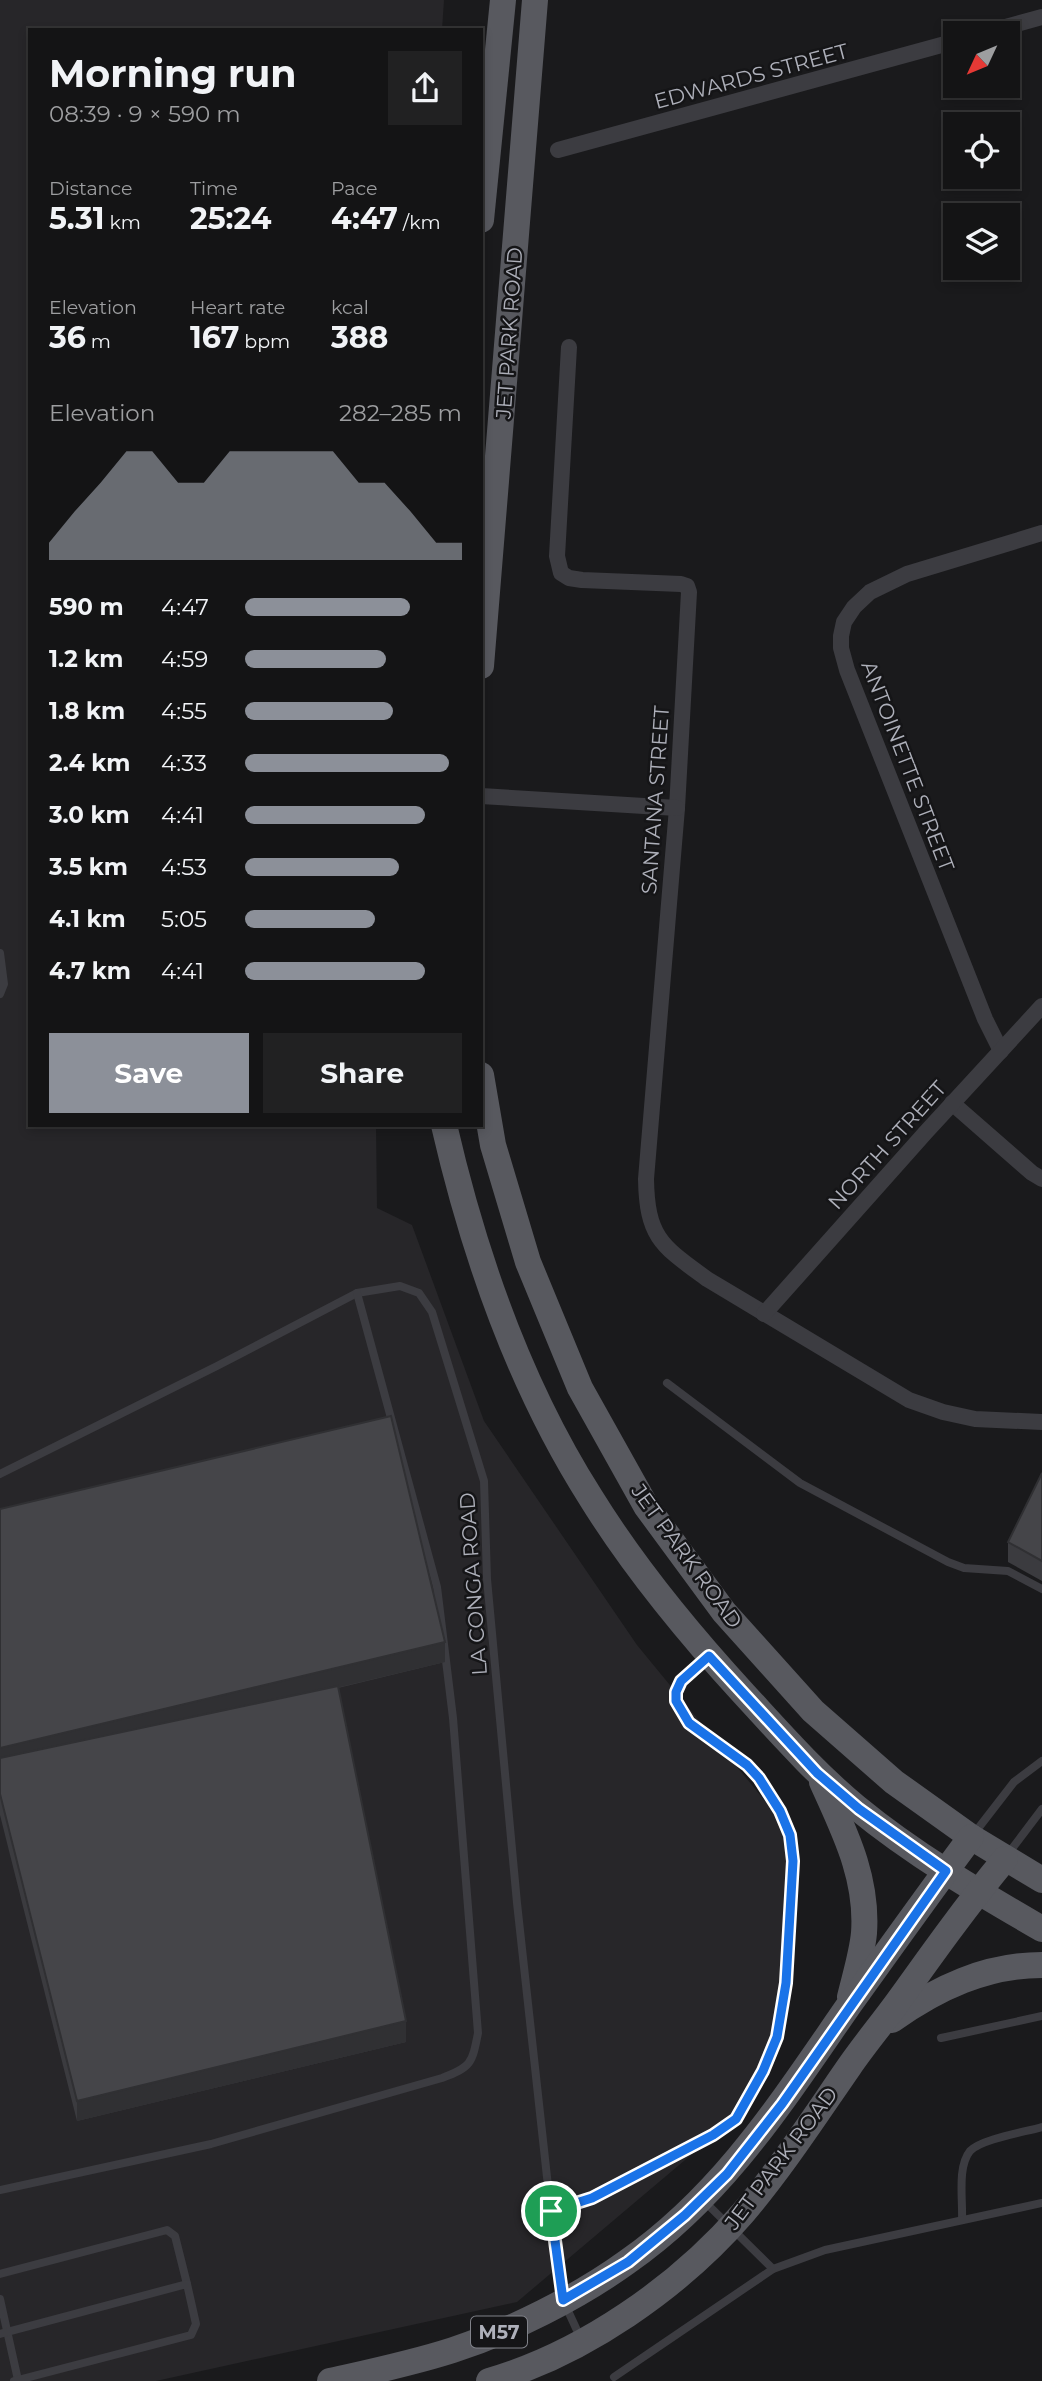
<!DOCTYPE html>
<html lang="en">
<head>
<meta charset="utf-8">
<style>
	:root { --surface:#141415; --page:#212122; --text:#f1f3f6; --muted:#9d9ea0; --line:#333334; --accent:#8c9099 }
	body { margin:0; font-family:Montserrat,sans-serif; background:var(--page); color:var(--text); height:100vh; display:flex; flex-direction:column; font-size:26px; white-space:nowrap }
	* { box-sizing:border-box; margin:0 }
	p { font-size:23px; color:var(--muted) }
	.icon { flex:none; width:38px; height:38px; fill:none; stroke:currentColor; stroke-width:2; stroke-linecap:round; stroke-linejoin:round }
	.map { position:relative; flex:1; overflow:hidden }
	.sheet { position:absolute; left:28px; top:28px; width:455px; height:1099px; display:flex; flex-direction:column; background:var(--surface); border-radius:0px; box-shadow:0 4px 10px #0003,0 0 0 2px var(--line) }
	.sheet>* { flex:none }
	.needle { width:46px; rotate:226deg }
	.tools { position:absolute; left:943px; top:21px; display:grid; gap:14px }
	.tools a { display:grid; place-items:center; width:77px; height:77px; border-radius:0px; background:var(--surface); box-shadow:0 4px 10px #0003,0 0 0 2px var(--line); font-size:35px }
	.pin { position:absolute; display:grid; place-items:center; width:60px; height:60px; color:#fff; margin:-30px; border:4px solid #fff; border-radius:50%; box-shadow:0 2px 7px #0007 }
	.round { display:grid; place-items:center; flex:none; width:74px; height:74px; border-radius:0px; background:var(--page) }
	.overview { display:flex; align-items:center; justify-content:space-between; height:119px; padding:0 21px }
	h1 { font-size:38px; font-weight:700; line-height:52px }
	.stats { display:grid; grid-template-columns:repeat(3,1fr); gap:10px; height:119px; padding:7px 21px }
	.stats div { display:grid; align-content:center }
	.stats b { font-size:30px; font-weight:700 }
	.stats small { font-size:19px; font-weight:400 }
	.stats p { font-size:19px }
	.chart { height:196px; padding:14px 21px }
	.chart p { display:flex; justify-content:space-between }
	.chart svg { width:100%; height:126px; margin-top:7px; fill:var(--accent); opacity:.7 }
	.primary-button { display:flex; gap:14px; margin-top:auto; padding:14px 21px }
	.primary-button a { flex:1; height:80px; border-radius:0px; background:var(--accent); color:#fff; font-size:28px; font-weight:700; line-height:80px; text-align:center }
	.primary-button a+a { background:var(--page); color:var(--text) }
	ul { padding:0 21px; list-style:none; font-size:23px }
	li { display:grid; grid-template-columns:112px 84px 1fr; align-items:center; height:52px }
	li i { height:18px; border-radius:9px; background:var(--accent) }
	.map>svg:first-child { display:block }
	.built { fill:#272629 }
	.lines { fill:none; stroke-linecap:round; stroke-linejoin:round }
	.lane { stroke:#3c3c41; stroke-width:8 }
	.street { stroke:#3c3c41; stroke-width:16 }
	.primary { stroke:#58595f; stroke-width:26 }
	.wall { fill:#3b3b3f }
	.shaded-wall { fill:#303033 }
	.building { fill:#454549; stroke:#303033; stroke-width:2 }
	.route-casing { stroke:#fff; stroke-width:14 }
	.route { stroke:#1a73e8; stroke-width:9 }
	.labels { text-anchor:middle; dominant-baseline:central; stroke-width:5; stroke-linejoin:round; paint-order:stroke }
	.shield { fill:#151517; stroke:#808289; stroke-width:2 }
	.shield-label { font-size:19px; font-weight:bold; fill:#aeb0ba }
	.street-label { font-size:21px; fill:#aeb0ba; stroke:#151517 }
</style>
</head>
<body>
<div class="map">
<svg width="1042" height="2381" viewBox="0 0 1042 2381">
	<rect width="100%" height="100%" fill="#1a1a1c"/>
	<polygon class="built" points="0,0 444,0 442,30 30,30 30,1125 376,1125 377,1208 412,1225 484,1421 637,1645 788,1829 787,1910 780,2023 730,2122 517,2302 156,2381 0,2381"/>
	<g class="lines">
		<g class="lane">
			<polyline points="0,953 4,984 0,994"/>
			<polyline points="667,1383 800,1483 948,1562 964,1568 1008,1571 1042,1589"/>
			<polyline points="0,1474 217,1366 357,1293 400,1286 419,1293 432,1312 484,1481 487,1579 517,1903 554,2241 563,2300 581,2339"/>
			<polyline points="973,1835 1014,1782 1042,1761"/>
			<polyline points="1008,1854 1042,1809"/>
			<polyline points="941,2038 1042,2016"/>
			<path d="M0,2190L211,2144L442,2078C471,2067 472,2064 478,2033L453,1718L437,1587L357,1293"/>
			<polyline points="703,2200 773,2269"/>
			<polyline points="551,2212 592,2198 713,2135 736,2118 763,2071 777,2037 786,1983 793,1861 790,1835 780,1811 759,1778 747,1765 689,1723 676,1701 676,1692 681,1680 707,1658"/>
			<path d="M962,2220C963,2200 957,2167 970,2151C981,2139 1025,2132 1042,2127"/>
			<polyline points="0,2274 167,2230 175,2236 187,2284"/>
			<polyline points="0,2299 18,2380"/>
			<polyline points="0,2334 187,2284 196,2324 191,2335 14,2381"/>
			<polyline points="614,2377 773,2269 825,2250 1042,2203"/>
		</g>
		<g class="street">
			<polyline points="984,33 1042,17"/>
			<polyline points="558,150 956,41"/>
			<path d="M569,347L557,556L561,573L569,578L582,580L681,584L687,586L689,592L677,808L646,1179C647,1238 662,1246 707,1279L909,1400L943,1412L975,1419L1042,1422"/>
			<polyline points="481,796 677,808"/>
			<polyline points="1001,1051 985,1019 847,670 841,648 841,636 844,622 854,607 870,592 907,574 1042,533"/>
			<polyline points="952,1103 1032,1173 1042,1179"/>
			<polyline points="764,1314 926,1132 1042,1006"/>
		</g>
		<g class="primary">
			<polyline points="481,220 503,0"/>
			<polyline points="481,666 535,0"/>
			<polyline points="481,1075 493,1145 528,1262 580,1388 646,1506 724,1612 813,1711 894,1782 971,1837 1042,1880"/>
			<path d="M444,1125C474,1255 519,1385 591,1498C635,1569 688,1633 744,1694C780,1733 815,1773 856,1807C913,1854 978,1892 1042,1929"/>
			<path d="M822,1782C844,1831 868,1877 864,1933C862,1954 855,1976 850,1997"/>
			<path d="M892,2020C937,1988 986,1965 1042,1965"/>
			<path d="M330,2381C370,2372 413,2363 453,2350C511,2331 577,2298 627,2262C723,2195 781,2103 847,2008C888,1951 929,1893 971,1837"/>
			<path d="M489,2381C583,2354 679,2287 743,2213C782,2167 815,2116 849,2067C864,2045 881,2025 897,2003C932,1954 967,1905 1005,1859"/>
		</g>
	</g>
	<g class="wall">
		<polygon points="1042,1473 1042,1581 1008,1562 1008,1542"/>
		<polygon points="0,1509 445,1662 338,1688 406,2042 77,2121 0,1815"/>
	</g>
	<g class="shaded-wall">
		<polygon points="445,1642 445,1662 0,1768 0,1748"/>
		<polygon points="406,2021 406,2042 77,2121 77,2101"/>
	</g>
	<g class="building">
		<polygon points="391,1416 445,1642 0,1748 0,1509"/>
		<polygon points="1042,1473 1042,1561 1008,1542"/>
		<polygon points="338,1686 406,2021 77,2101 0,1794 0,1758"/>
	</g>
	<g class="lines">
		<g class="route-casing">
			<polygon id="route" points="709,1656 817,1773 859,1809 946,1871 782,2104 727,2174 685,2215 628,2262 563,2300 551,2211 592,2198 713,2135 736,2119 763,2071 777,2037 786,1983 793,1861 790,1835 780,1811 759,1778 747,1765 689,1723 676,1701 676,1692 681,1681"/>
		</g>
		<use href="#route" class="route"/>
	</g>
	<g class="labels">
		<rect class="shield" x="471" y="2316.5" width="56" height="31" rx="5"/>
		<g class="shield-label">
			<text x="499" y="2332">M57</text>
		</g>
		<g class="street-label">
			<text transform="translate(751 76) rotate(-15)">EDWARDS STREET</text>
			<text transform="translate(509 333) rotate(-86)">JET PARK ROAD</text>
			<text transform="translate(908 766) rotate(69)">ANTOINETTE STREET</text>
			<text transform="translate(655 800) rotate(-86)">SANTANA STREET</text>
			<text transform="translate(887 1145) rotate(-48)">NORTH STREET</text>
			<text transform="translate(687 1556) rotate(54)">JET PARK ROAD</text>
			<text transform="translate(473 1584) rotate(-94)">LA CONGA ROAD</text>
			<text transform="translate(781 2158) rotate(-53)">JET PARK ROAD</text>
		</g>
	</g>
</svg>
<div class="tools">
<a><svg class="needle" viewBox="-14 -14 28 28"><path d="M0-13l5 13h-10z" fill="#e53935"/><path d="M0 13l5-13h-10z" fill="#9d9ea0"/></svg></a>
<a><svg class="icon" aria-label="locate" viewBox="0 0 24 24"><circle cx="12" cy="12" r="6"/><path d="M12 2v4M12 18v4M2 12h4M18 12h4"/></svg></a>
<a><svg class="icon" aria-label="layers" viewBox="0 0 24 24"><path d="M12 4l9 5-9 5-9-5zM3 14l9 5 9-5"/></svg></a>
</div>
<div class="pin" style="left:551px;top:2211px;background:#1e9e55"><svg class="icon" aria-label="arrive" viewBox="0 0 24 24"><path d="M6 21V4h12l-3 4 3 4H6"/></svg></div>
<section class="sheet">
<div class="overview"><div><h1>Morning run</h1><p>08:39 · 9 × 590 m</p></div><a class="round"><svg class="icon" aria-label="share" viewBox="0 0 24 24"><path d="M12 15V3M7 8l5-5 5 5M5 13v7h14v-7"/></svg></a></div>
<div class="stats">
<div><p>Distance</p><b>5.31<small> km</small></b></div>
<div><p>Time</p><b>25:24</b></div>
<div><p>Pace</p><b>4:47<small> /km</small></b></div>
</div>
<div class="stats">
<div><p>Elevation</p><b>36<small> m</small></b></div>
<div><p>Heart rate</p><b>167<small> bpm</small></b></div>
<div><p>kcal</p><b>388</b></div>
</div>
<div class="chart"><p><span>Elevation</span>282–285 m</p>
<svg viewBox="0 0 160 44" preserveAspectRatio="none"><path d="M0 44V38L10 27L20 17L30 6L40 6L50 17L60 17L70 6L80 6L90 6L100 6L110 6L120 17L130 17L140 27L150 38L160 38V44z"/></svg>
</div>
<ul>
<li><b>590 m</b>4:47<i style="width:76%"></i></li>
<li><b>1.2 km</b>4:59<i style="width:65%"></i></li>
<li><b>1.8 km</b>4:55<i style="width:68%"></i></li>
<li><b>2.4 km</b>4:33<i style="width:94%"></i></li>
<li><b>3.0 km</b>4:41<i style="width:83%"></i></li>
<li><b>3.5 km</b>4:53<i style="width:71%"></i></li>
<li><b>4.1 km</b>5:05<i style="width:60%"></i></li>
<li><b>4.7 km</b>4:41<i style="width:83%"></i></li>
</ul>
<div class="primary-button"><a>Save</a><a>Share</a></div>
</section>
</div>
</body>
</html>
